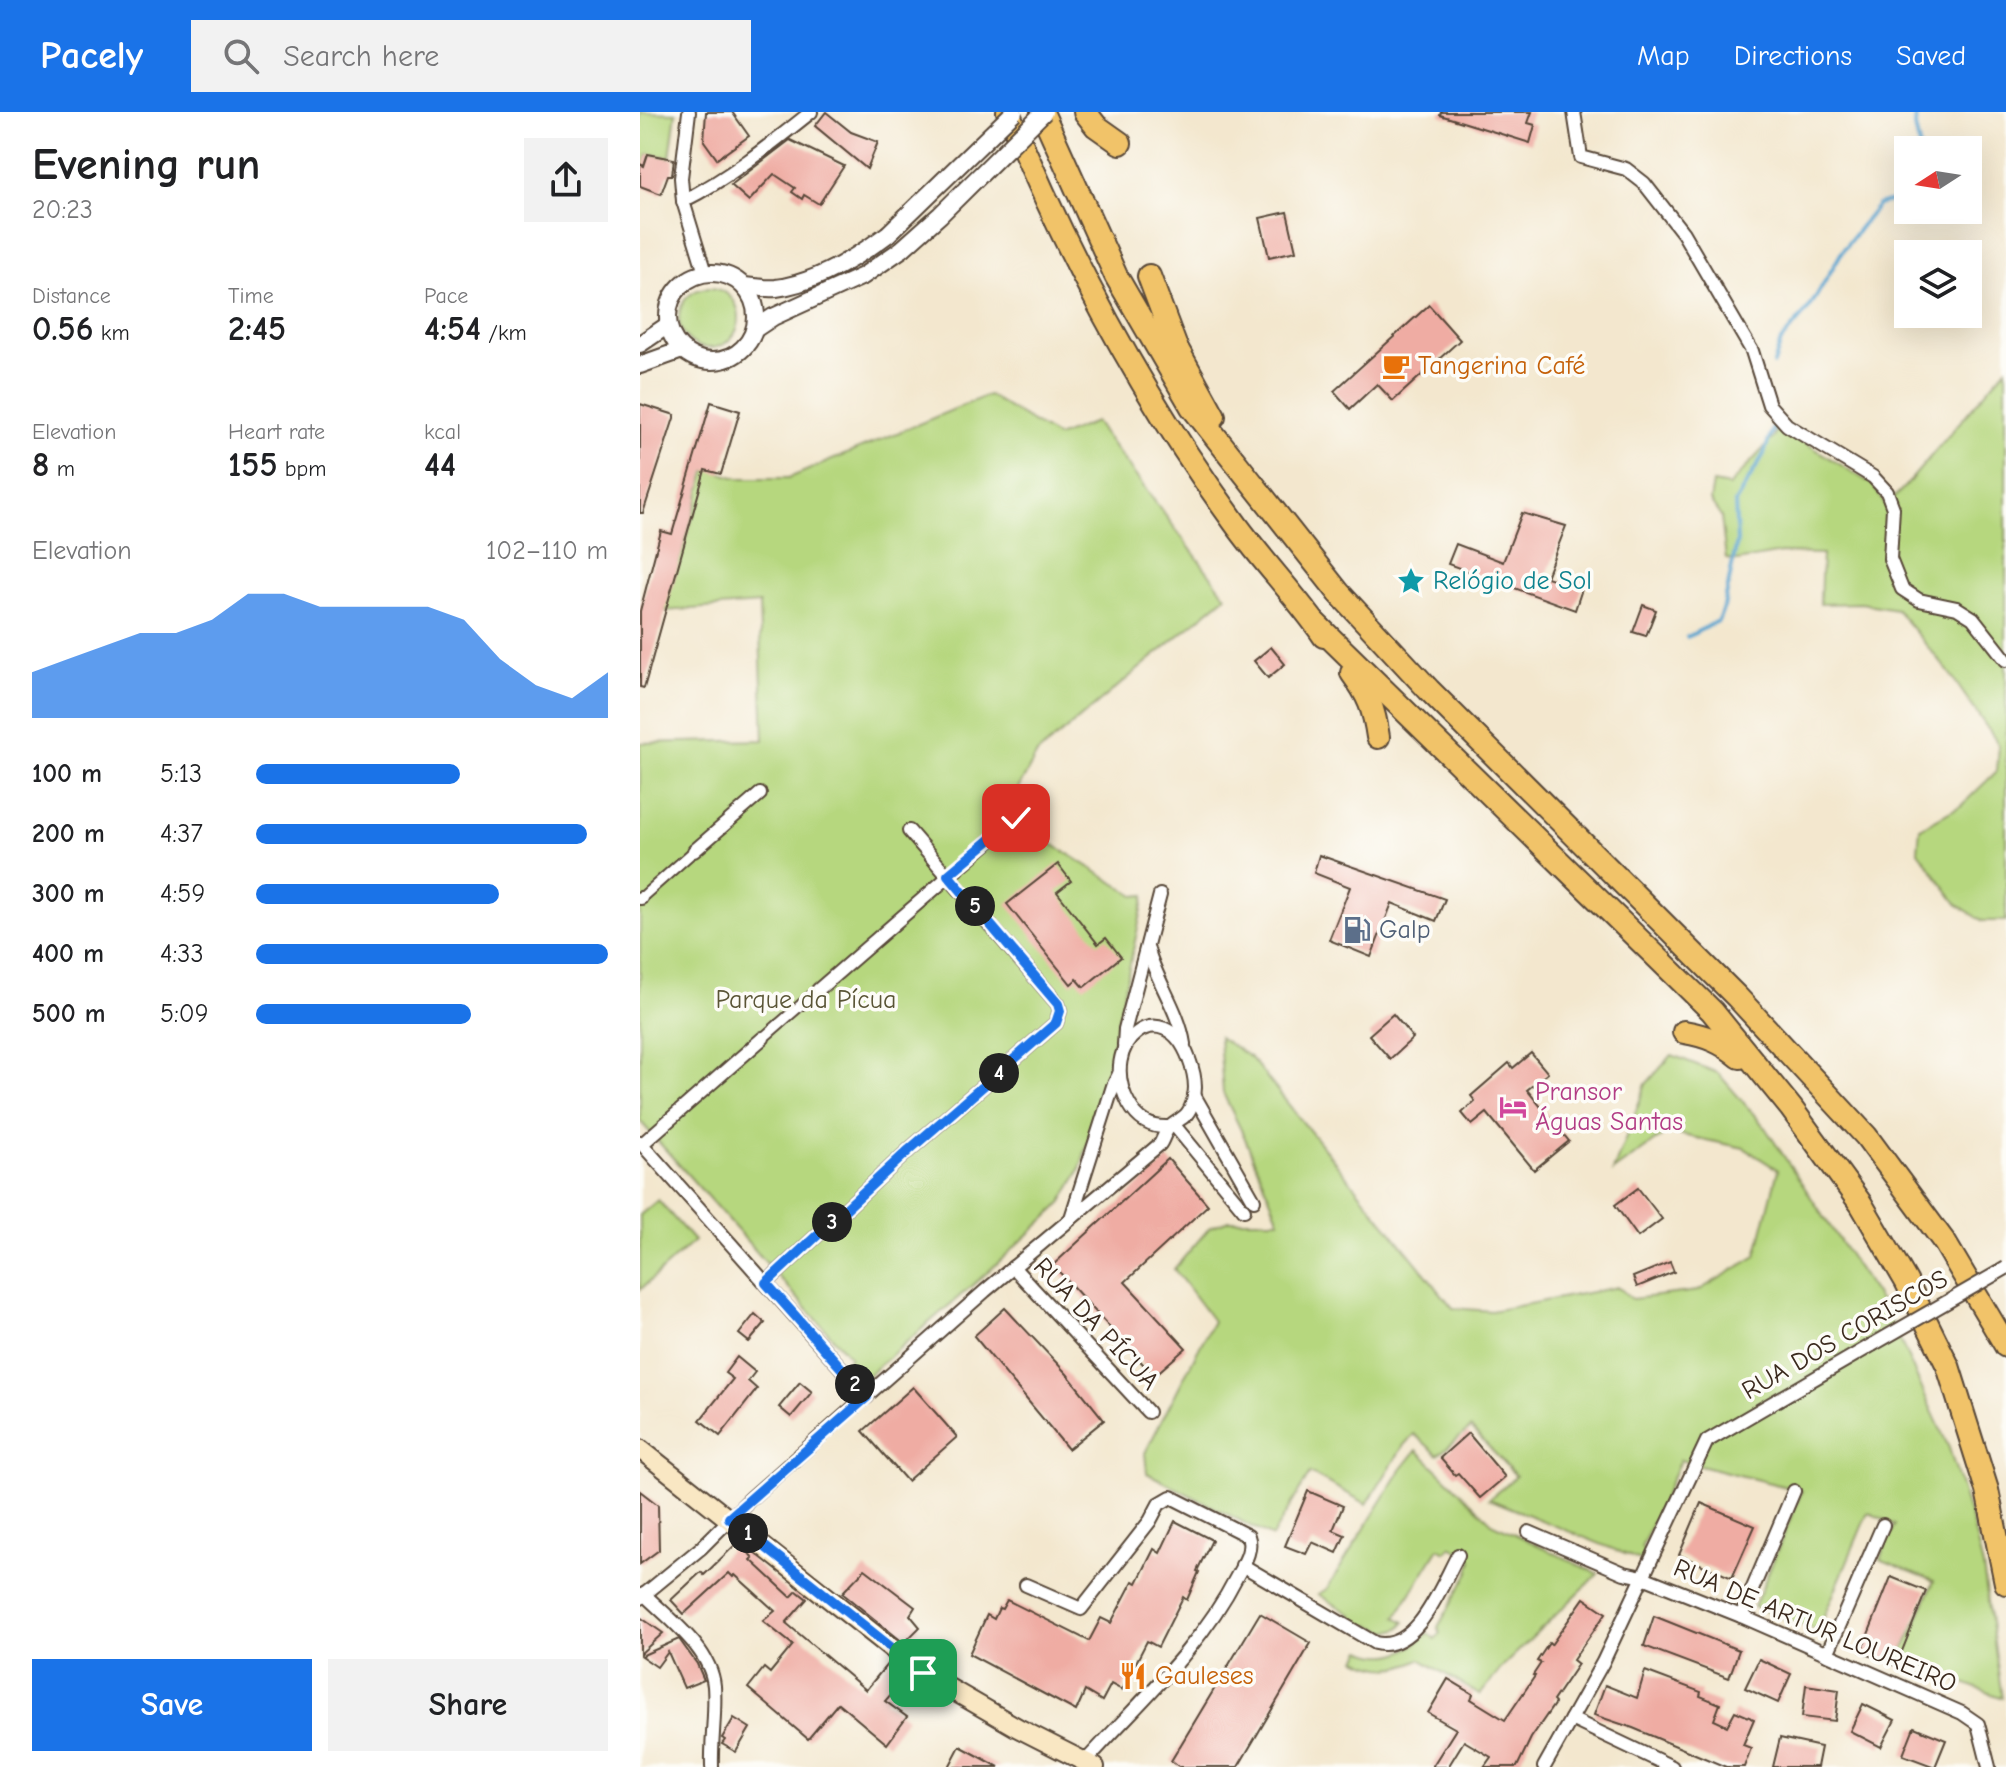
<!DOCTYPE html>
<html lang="en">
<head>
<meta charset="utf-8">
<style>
	:root { --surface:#fff; --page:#f2f2f2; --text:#202124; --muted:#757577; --accent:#1a73e8 }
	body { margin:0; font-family:"Comic Neue",sans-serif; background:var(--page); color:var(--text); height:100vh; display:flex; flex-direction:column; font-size:30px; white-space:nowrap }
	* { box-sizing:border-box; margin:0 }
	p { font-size:26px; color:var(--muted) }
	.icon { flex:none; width:44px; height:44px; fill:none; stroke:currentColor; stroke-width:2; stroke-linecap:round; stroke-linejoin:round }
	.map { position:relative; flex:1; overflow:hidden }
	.side { display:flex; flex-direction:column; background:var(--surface); width:640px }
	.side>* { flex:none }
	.needle { width:52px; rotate:258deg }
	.tools { position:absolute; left:1254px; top:24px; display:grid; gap:16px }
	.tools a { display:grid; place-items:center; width:88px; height:88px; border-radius:0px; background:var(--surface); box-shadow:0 8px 32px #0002; font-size:40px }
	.pin { position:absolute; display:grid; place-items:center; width:68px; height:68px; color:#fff; margin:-34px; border-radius:16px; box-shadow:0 4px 12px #0006 }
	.km { position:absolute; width:40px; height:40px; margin:-20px; border-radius:50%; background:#222; color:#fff; font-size:22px; line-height:40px; text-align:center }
	.round { display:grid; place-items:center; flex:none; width:84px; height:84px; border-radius:0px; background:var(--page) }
	.head { display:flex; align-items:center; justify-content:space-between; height:136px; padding:0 32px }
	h1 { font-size:44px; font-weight:800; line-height:60px }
	.metrics { display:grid; grid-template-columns:repeat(3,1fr); gap:12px; height:136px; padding:8px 32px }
	.metrics div { display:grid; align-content:center }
	.metrics b { font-size:34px; font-weight:800 }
	.metrics small { font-size:22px; font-weight:400 }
	.metrics p { font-size:22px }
	.chart { height:224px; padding:16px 32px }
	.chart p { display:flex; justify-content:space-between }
	.chart svg { width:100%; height:144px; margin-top:8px; fill:var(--accent); opacity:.7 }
	.action { display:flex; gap:16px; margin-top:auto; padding:16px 32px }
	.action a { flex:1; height:92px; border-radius:0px; background:var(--accent); color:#fff; font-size:32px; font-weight:800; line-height:92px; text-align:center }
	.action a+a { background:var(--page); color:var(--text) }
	ul { padding:0 32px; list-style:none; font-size:26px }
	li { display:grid; grid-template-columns:128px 96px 1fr; align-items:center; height:60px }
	li i { height:20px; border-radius:10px; background:var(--accent) }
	header { display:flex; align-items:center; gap:48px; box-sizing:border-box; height:112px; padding:0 40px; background:var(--accent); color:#fff }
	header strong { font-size:38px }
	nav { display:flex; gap:44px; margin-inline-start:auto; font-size:28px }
	.search { width:560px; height:72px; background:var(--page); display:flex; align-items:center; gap:20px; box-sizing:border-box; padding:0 28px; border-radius:0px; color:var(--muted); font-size:30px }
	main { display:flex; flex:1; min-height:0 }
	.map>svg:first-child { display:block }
	.green { fill:#b6d77e; stroke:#78804e; stroke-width:2 }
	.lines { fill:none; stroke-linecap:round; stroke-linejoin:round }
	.stream { stroke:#55a2ce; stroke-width:4 }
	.building { fill:#efaca3 }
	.pedestrian-casing { stroke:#574638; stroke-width:13 }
	.minor-casing { stroke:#574638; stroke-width:16 }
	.tertiary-casing { stroke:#574638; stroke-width:20 }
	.secondary-casing { stroke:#574638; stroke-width:22 }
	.motorway-casing { stroke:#574638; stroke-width:26 }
	.pedestrian { stroke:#fff; stroke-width:9 }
	.minor { stroke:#fff; stroke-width:12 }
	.tertiary { stroke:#fff; stroke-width:16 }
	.secondary { stroke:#f9e7c3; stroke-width:18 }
	.motorway { stroke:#f1c369; stroke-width:22 }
	.minor-bridge-casing { stroke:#574638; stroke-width:16; stroke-linecap:butt }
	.tertiary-bridge-casing { stroke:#574638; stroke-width:20; stroke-linecap:butt }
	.minor-bridge { stroke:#fff; stroke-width:12 }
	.tertiary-bridge { stroke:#fff; stroke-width:16 }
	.route-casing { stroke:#fff; stroke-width:16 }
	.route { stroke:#1a73e8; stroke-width:10 }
	.labels { text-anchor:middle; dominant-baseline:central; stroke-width:7; stroke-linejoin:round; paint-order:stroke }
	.food-label { font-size:26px; fill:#c56008; stroke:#fdfcf7; text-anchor:start }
	.culture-label { font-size:26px; fill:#0d838f; stroke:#fdfcf7; text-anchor:start }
	.service-label { font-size:26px; fill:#4e5e75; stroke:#fdfcf7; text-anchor:start }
	.park-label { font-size:26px; fill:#5a5536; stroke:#fdfcf7 }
	.hotel-label { font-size:26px; fill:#b23c85; stroke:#fdfcf7; text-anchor:start }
	.street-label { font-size:26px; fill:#3b2a1e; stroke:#fdfcf7 }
</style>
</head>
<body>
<header>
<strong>Pacely</strong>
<div class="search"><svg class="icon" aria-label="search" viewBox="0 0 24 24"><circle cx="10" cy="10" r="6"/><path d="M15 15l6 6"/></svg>Search here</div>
<nav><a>Map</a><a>Directions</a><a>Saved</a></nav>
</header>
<main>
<section class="side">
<div class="head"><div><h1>Evening run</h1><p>20:23</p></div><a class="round"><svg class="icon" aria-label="share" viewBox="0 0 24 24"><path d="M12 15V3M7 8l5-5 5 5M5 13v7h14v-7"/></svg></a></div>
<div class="metrics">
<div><p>Distance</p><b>0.56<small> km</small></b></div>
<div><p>Time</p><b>2:45</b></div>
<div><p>Pace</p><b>4:54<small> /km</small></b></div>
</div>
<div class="metrics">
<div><p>Elevation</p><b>8<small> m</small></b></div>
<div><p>Heart rate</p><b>155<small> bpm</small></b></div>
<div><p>kcal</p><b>44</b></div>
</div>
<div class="chart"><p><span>Elevation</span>102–110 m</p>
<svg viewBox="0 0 160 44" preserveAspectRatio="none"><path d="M0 44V30L10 26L20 22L30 18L40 18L50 14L60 6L70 6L80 10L90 10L100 10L110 10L120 14L130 26L140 34L150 38L160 30V44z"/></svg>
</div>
<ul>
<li><b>100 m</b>5:13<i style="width:58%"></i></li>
<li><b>200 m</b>4:37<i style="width:94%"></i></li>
<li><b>300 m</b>4:59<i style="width:69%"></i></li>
<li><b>400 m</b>4:33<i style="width:100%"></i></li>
<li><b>500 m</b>5:09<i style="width:61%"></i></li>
</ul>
<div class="action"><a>Save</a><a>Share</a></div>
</section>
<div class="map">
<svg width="1366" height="1655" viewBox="0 0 1366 1655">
	<rect width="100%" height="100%" fill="#fdfcf7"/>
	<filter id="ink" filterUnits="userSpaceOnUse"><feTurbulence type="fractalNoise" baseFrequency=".0125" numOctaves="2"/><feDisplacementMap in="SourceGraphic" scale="16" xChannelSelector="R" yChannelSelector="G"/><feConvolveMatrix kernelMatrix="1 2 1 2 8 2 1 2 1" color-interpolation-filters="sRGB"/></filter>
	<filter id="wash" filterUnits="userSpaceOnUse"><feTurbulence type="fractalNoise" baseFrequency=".006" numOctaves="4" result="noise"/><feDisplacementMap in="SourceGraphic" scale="32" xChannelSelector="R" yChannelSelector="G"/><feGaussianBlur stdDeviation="1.8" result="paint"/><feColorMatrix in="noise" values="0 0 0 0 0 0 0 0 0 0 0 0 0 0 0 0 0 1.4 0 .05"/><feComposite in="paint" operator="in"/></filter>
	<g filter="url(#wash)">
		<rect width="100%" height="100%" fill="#f3e7ce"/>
		<g class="green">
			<polygon points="0,0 36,1 30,45 8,42 4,54 0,52"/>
			<circle cx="69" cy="206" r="30"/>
			<polygon points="1366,256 1366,809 1343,809 1318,793 1278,739 1280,716 1322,693 1357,659 1359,633 1308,559 1256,497 1221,491 1180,492 1182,442 1141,441 1097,449 1086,447 1081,405 1070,389 1073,371 1089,374 1134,325 1137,313 1233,373 1246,394 1268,371"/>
			<polygon points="348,283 417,325 455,310 586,484 397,642 374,684 392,719 495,784 505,783 461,986 439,1060 420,1093 349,1159 227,1264 217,1260 206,1250 210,1245 0,1009 0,631 124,628 119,492 24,499 67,357 98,366 149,366"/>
			<polygon points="579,925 611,946 813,1196 851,1199 978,1175 992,1187 1058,1179 1116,1144 1138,1058 1104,1036 1028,1020 973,1059 1006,972 1032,943 1078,961 1124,1014 1248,1202 1309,1336 1333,1414 1343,1455 1362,1586 1260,1546 1294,1469 1240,1447 1255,1413 1228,1400 1178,1519 1114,1495 1162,1379 1040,1348 1001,1436 1006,1439 1002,1449 849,1387 876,1364 831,1316 798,1343 774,1322 764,1333 727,1392 670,1361 632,1425 507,1361 505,1341 573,1209 534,1157 570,1115 589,1108 639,1108 604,1024 583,981"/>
			<polygon points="18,1088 54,1129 0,1178 0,1103"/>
			<path d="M777,1338L852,1411L958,1462L864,1553L840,1583L780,1547C757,1559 740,1558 717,1547L722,1538C749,1550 768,1541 788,1521L795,1527L801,1521L798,1515L829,1460L832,1448L811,1434L806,1440L799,1436L756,1505L765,1510L760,1516L749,1520L730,1513L727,1517L709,1507L712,1503L678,1482L687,1477L761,1358Z"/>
		</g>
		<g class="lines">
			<g class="stream">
				<polyline points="1276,0 1275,15 1280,38"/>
				<polyline points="1134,252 1141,229 1170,195 1203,138 1225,109 1238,93 1255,88 1268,80"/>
				<polyline points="1047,525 1078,509 1084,495 1097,429 1095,391 1124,342 1133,316"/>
			</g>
		</g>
		<g id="blocks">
			<g class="building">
				<polygon points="66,0 92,0 109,24 77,47 64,29"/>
				<polygon points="186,0 211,20 238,30 227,57 175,14"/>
				<polygon points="801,0 892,0 888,11 895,13 890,31 800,3"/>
				<polygon points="150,28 204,54 179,92 164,83 162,87 152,80 155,76 134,62 109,89 91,73"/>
				<polygon points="8,42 34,47 32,63 28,63 21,82 0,74 0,52 4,54"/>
				<polygon points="647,100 656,139 629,145 620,106"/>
				<polygon points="789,193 820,228 753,289 737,272 710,297 694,279"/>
				<polygon points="71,290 100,299 81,362 65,358 4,576 0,575 0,499 21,419 32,422"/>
				<polygon points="0,292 35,303 3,401 0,401"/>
				<polygon points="882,401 926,414 906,465 942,477 935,498 808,452 816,432 863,450"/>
				<polygon points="1003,493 1016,498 1006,524 993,520"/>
				<polygon points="631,535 645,552 628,566 614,549"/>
				<polygon points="679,743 805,787 796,809 752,791 731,845 689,828 710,775 674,761"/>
				<polygon points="418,752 431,769 417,780 458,832 466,826 481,845 444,875 437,867 431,872 367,792"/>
				<polygon points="753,902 773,926 750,947 729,923"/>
				<polygon points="891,941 908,961 887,978 929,1029 894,1058 847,1001 832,1013 822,1001 835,989 831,984 869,951 873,956"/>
				<polygon points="528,1047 568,1093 485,1170 546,1236 514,1264 413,1153"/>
				<polygon points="998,1076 1022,1107 998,1125 975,1093"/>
				<polygon points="1030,1150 1034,1160 997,1175 993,1165"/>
				<polygon points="365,1196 427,1262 464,1308 428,1337 334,1224"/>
				<polygon points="115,1202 125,1211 109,1230 99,1222"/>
				<polygon points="97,1245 115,1260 108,1269 117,1277 80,1324 60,1308 93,1267 85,1261"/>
				<polygon points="160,1270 172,1280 151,1305 139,1295"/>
				<polygon points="273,1275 317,1325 267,1369 223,1319"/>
				<polygon points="828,1321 865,1365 840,1386 818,1361 815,1363 800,1346"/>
				<polygon points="0,1379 18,1393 19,1438 0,1452"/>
				<polygon points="668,1379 703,1394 693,1418 705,1423 697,1441 672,1430 666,1442 645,1434"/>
				<polygon points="1061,1391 1115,1414 1092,1466 1039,1443"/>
				<polygon points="535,1409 572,1428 557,1459 559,1460 547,1488 543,1485 518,1535 507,1529 482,1578 471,1572 462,1589 445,1579 436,1599 329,1542 347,1503 354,1507 359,1496 362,1497 367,1488 449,1529 461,1506 471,1511 493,1469 497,1471 514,1437 520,1441"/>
				<polygon points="96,1432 100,1437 103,1434 113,1446 111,1448 151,1485 157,1479 167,1487 146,1511 226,1578 249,1550 267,1564 245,1589 267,1605 247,1632 198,1591 168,1627 108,1576 124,1556 130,1561 153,1533 123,1509 135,1499 95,1463 93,1465 89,1461 44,1502 31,1488 61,1460 64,1463"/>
				<polygon points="225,1457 275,1495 270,1503 280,1515 264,1531 202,1481"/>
				<polygon points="1251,1465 1286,1479 1256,1554 1221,1540"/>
				<polygon points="944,1486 966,1501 933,1548 938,1552 913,1589 915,1591 891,1626 877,1655 844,1655 851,1645 824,1629 808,1655 792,1655 816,1617 788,1601 808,1567 833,1582 831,1587 865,1608 895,1564 893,1563 901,1551 897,1549 909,1531 911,1533"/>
				<polygon points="620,1501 671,1531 598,1655 540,1655 531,1649"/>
				<polygon points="1014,1504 1099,1538 1089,1566 1004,1534"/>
				<polygon points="0,1505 23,1521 0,1542"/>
				<polygon points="39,1527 57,1552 64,1568 44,1576 28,1540 17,1555 1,1544"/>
				<polygon points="1119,1547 1151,1562 1138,1591 1105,1576"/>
				<polygon points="1005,1559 1061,1580 1060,1584 1080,1592 1074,1608 1087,1614 1095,1599 1114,1607 1103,1633 1111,1636 1104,1655 1086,1655 993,1616 954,1603 965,1573 997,1586"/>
				<polygon points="1166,1573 1199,1578 1195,1609 1162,1605"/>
				<polygon points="1223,1592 1255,1608 1241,1635 1210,1619"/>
				<polygon points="94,1606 110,1616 96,1640 82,1632 85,1628 82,1626"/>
				<polygon points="1274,1615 1306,1628 1295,1655 1263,1643"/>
				<polygon points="1140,1626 1181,1635 1177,1655 1133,1655"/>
				<polygon points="320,1634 359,1655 309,1655"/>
			</g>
		</g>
	</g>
	<g filter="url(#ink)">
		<use href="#blocks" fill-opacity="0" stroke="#574638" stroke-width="2"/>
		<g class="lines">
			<g class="pedestrian-casing">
				<g id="pedestrian">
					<polyline points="1,786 54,739"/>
					<polyline points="123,926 178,878"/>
				</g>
			</g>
			<g class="minor-casing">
				<g id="minor">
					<polyline points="49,0 41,66 43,89 65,161"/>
					<polyline points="934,0 941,45 986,57 1004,71 1043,121 1112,239 1129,293 1147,313 1233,365 1247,380 1253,396 1250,447 1262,477 1279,488 1317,496 1333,506 1366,548"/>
					<path d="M43,89C89,66 131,32 171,0"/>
					<polyline points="54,739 120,682"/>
					<polyline points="0,786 1,786"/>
					<path d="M508,838C517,870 539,899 544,932"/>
					<polyline points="178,878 376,706"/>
					<polyline points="484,933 485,917 520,783"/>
					<polyline points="554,983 614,1088"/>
					<polyline points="534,1013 604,1098"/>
					<polyline points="0,1030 227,1285"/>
					<polyline points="2,1032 123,926"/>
					<polyline points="431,1106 473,974 479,962"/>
					<polyline points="373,1155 508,1300"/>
					<polyline points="126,1171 269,1038 416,911 420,899 418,892 269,719"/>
					<polyline points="889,1420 984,1461 1003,1465 1101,1504 1322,1601 1338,1612 1349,1655"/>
					<path d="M602,1453L735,1531C777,1541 801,1474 818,1443"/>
					<path d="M386,1473L441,1497L510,1409L519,1392L531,1385L608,1424C613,1438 604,1451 597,1464C560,1537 499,1590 445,1650"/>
					<path d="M4,1482C29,1507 71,1537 74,1574C76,1601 71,1628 72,1655"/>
					<path d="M0,1486L61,1436L110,1387L345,1179L520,1032C523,1028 525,1019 529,1016C539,1005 547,1009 553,989C557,976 554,960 549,947C524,879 455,930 489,992C498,1008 510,1016 529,1015"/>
					<polyline points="1101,1504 1154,1379"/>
					<polyline points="1187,1542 1243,1413"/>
					<polyline points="931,1607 1032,1655"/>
					<polyline points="904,1655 963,1550 1067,1329 1232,1233"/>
				</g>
			</g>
			<g class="tertiary-casing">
				<g id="tertiary">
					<circle cx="72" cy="205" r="44"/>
					<path d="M104,174C114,175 125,177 136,176C176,171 216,146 248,122"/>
					<polyline points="115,217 133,205 223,164 262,137"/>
					<polyline points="0,232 28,213"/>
					<polyline points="0,253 42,238"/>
				</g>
			</g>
			<g class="secondary-casing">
				<polyline id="secondary" points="0,1337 283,1561 378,1616 455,1655"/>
			</g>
			<g class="motorway-casing">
				<g id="motorway">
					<path d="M368,0C427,142 499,279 590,404C619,446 655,482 684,524"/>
					<polyline points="402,0 476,164 552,295 699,481 789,578 1097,885 1226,1024 1305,1131 1366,1234"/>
					<polyline points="445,0 456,14 480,31"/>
					<polyline points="509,164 535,233 574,304"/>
					<polyline points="676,512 1072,899 1151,996 1221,1092 1266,1169 1308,1254 1347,1378 1366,1471"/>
					<path d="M712,561C729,584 734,597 738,625"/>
					<path d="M1044,920C1067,924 1082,930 1100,945"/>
				</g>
			</g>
			<use href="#pedestrian" class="pedestrian"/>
			<use href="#minor" class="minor"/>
			<use href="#tertiary" class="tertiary"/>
			<use href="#secondary" class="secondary"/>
			<use href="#motorway" class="motorway"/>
			<g class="minor-bridge-casing">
				<polyline id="minor-bridge" points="1232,1233 1366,1156"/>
			</g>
			<g class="tertiary-bridge-casing">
				<g id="tertiary-bridge">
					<polyline points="248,122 374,0"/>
					<polyline points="262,137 300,103 404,0"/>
				</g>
			</g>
			<use href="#minor-bridge" class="minor-bridge"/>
			<use href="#tertiary-bridge" class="tertiary-bridge"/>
		</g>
	</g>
	<g class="lines" filter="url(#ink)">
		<g class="route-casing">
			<polyline id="route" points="283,1561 89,1406 227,1285 126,1171 269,1038 416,911 420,899 418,892 308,763 376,706"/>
		</g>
		<use href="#route" class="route"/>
	</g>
	<defs>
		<g id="cafe-bare" transform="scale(2.16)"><path d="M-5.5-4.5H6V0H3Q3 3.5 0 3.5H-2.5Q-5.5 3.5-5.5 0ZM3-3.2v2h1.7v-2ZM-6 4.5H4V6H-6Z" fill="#e8710a" stroke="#fdfcf7" stroke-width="2.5" paint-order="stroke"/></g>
		<g id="sight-bare" transform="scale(2.16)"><path d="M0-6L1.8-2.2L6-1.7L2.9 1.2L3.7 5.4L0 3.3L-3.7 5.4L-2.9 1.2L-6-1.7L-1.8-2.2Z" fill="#0f9aa8" stroke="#fdfcf7" stroke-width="2.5" paint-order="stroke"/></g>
		<g id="fuel-bare" transform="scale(2.16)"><path d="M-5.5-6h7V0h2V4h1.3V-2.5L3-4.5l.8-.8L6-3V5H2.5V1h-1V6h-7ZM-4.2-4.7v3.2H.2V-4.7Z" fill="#5c6f8a" stroke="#fdfcf7" stroke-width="2.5" paint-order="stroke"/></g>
		<g id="hotel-bare" transform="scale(2.16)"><path d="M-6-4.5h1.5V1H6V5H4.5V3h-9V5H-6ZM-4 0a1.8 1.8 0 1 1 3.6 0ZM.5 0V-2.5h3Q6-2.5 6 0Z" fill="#d1479c" stroke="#fdfcf7" stroke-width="2.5" paint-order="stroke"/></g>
		<g id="restaurant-bare" transform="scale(2.16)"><path d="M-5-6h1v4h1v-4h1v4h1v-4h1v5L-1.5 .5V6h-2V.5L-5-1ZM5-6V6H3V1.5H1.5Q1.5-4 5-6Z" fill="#e8710a" stroke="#fdfcf7" stroke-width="2.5" paint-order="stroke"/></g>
	</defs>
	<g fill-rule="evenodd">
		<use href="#cafe-bare" x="756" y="254"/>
		<use href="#sight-bare" x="771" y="469"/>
		<use href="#fuel-bare" x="717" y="818"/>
		<use href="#hotel-bare" x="873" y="995"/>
		<use href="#restaurant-bare" x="493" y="1564"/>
	</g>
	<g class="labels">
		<g class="food-label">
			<text x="778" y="254">Tangerina Café</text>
			<text x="515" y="1564">Gauleses</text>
		</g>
		<g class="culture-label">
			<text x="793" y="469">Relógio de Sol</text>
		</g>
		<g class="service-label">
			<text x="739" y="818">Galp</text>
		</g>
		<g class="park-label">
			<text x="166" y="888">Parque da Pícua</text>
		</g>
		<g class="hotel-label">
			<text x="895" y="980">Pransor<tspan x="895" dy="30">Águas Santas</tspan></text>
		</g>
		<g class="street-label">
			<text transform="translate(456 1212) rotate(47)">RUA DA PÍCUA</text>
			<text transform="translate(1205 1223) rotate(-30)">RUA DOS CORISCOS</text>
			<text transform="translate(1175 1514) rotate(23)">RUA DE ARTUR LOUREIRO</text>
		</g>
	</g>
</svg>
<div class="tools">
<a><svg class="needle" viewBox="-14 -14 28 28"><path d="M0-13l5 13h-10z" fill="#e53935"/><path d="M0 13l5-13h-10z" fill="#757577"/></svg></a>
<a><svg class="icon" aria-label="layers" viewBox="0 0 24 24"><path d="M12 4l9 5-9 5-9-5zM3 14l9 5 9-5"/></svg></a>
</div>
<div class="pin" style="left:283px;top:1561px;background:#1e9e55"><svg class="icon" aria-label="arrive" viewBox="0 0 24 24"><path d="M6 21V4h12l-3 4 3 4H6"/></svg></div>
<div class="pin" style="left:376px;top:706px;background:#d93025"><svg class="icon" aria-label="check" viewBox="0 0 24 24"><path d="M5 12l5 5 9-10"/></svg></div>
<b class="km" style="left:108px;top:1421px">1</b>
<b class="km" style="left:215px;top:1272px">2</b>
<b class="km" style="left:192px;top:1110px">3</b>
<b class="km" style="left:359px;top:961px">4</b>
<b class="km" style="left:335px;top:794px">5</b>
</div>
</main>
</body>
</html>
